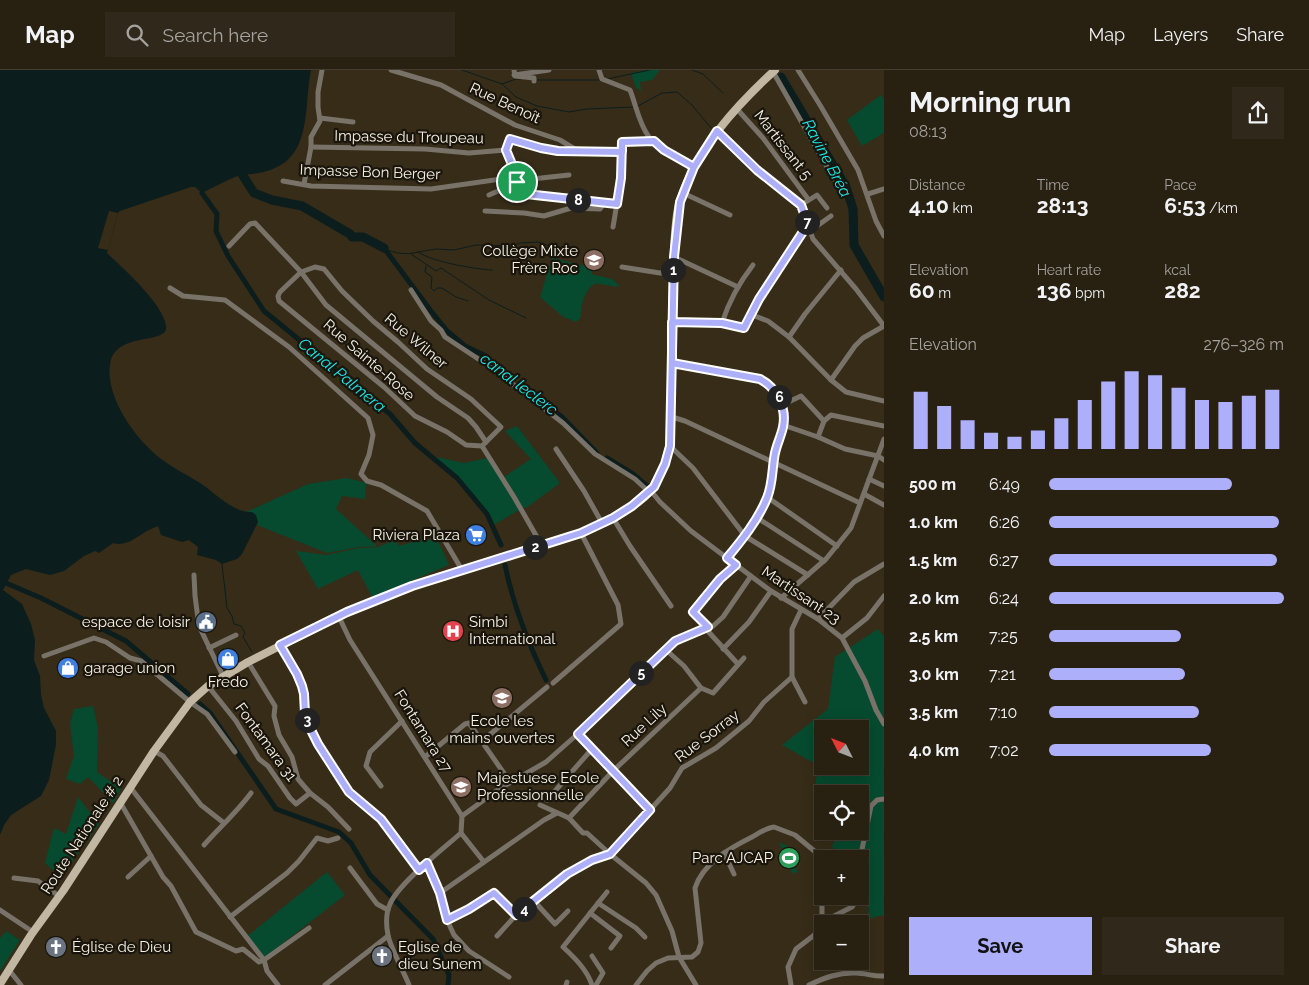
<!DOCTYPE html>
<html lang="en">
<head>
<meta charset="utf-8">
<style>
	:root { --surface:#282112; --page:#30291b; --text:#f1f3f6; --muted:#a5a39f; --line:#443e32; --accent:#adaffb }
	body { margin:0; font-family:Raleway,sans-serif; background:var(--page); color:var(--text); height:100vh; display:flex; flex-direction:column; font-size:19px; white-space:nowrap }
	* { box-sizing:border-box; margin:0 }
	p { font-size:16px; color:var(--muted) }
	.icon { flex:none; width:28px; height:28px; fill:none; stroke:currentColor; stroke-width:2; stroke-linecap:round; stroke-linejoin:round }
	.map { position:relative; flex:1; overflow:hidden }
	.side { display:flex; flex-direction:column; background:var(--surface); width:425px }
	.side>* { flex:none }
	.needle { width:32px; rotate:312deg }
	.fabs { position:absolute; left:814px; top:650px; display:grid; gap:10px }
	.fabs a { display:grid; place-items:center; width:55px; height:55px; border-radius:0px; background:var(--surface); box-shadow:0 2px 12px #0003,0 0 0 1px var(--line); font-size:25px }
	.pin { position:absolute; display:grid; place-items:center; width:42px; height:42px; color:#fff; margin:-21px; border:2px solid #fff; border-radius:50%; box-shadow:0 1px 5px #0007 }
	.km { position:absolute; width:25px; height:25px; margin:-12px; border-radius:50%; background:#222; color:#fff; font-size:14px; line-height:25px; text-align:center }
	.round { display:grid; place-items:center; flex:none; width:52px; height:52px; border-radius:0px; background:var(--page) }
	.head { display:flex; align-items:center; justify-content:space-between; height:85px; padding:0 25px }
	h1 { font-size:28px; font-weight:700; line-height:38px }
	.stats { display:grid; grid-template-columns:repeat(3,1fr); gap:8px; height:85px; padding:5px 25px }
	.stats div { display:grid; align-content:center }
	.stats b { font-size:21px; font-weight:700 }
	.stats small { font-size:14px; font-weight:400 }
	.stats p { font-size:14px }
	.chart { height:140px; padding:10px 25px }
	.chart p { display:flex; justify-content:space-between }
	.chart svg { width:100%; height:90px; margin-top:5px; stroke:var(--accent); stroke-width:6 }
	.cta { display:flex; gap:10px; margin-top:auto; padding:10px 25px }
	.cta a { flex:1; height:58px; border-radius:0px; background:var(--accent); color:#111; font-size:20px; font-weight:700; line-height:58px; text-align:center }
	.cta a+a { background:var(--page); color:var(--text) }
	ul { padding:0 25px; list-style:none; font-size:16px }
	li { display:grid; grid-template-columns:80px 60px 1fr; align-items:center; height:38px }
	li i { height:12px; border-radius:6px; background:var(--accent) }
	header { display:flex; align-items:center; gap:30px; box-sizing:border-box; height:70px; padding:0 25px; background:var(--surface); border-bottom:1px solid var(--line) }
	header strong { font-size:24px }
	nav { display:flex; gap:28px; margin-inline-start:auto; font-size:18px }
	.search { width:350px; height:45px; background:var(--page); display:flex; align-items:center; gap:12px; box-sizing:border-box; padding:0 18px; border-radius:0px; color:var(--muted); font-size:19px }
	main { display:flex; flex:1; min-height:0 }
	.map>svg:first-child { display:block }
	.green { fill:#064b2f; fill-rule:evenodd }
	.water { fill:#0c1d1d }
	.pier { fill:#362c18 }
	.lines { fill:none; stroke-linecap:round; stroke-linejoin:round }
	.stream { stroke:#0c1d1d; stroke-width:1 }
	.canal { stroke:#0c1d1d; stroke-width:5 }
	.river { stroke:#0c1d1d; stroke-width:9 }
	.street { stroke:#787269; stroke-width:5 }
	.primary { stroke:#c2b7a3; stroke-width:8 }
	.route-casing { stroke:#fff; stroke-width:10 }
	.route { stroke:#adaffb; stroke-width:6 }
	.labels { text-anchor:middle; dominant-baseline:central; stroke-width:4.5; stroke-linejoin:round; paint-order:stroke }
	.street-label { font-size:15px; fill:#f7f1e4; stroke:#1a150c }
	.poi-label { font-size:15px; fill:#f7f1e4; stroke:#1a150c; text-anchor:start }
	.water-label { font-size:16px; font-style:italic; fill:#17eaeb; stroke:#1a150c }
</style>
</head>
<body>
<header>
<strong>Map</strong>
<div class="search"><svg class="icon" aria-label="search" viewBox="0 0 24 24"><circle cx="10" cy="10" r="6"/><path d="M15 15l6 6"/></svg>Search here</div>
<nav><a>Map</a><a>Layers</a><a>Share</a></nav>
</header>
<main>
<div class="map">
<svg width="884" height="915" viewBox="0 0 884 915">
	<rect width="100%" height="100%" fill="#362c18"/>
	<g class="green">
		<polygon points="647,0 660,0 652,10 640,12 641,21 636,18 631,3"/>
		<polygon points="881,25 884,29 884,63 862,76 847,50"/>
		<path d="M552,188L594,198L591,204L612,209L620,216C611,218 603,213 595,214C585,217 580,238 581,247L576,252L562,246L540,227Z"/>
		<polygon points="517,356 560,413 526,438 524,437 492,456 488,447 436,387 464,393 487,388 501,409 531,389 505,361"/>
		<polygon points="347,408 366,413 365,429 342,426 336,439 377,476 359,477 327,483 257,455 258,452 246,442 308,414"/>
		<polygon points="422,469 438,471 449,495 372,527 358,500 318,519 296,481 326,485 359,478 378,477 395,470 399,476"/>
		<path d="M878,559L884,567V847L882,845L868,849L869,838L855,829L864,826L860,818V789H839L832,776L836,769L831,761H860V724H822V742L815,731L816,710L819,696L782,675L828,639L835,587ZM822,659H860V696H822Z"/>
		<polygon points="93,636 98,658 97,702 121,719 113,733 88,707 80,714 66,709 74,686 70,654 74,639"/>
		<polygon points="78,727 99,754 61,807 45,793 54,758 66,764"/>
		<polygon points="779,772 790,777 794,784 792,792 798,802 792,803"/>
		<polygon points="327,802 345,825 261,890 245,868"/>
		<polygon points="6,861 20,870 0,901 0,868"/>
	</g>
	<path class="water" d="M0,0H311C307,20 308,41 303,61C297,86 284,98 259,103C253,104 246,104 240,105C227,110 214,117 202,123L195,117H191L120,141L118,143L107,183C123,198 164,235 166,256C169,276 114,260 110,295C105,328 138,373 164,391C176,400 190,406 203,415C217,425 234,443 252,442L256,445L258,452L242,484L237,489L222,494L216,490L197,485L198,477L189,470L182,472L161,465L158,456C154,458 150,459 147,461C136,467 127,477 113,473L99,483L95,481L84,486L64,501L50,505L26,499L11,505L3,520L22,534L31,554L35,570L34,590L40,606L41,625L44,638L56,661V675L49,710L41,726L11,745L4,755L0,765Z"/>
	<polygon class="pier" points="109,141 118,143 108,180 98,178"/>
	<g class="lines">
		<g class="stream">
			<polyline points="462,0 502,14 516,9 521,9"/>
			<polyline points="692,0 703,4 723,23"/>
			<polyline points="607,9 650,0"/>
			<polyline points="537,10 599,10"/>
			<polyline points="502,14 516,27 537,36 569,42 587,39 633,37"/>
			<polyline points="638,36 662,23 677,22 692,35 711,58"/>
			<path d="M384,178C395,184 407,185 418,182C433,192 474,199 492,200"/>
			<polyline points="418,182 436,179 454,180 476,175 513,176 519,173 538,172 547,175 554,175"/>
			<polyline points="411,184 436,201 441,198 489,230 526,248"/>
			<polyline points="426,196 425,202 432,207 431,218 434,221 437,218 442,218 456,227 468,231"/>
			<polyline points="222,494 227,538 232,546 234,554 241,556 245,563 243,567 252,582"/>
		</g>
		<g class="canal">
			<polyline points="202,123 217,144 216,161 228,186 264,241 390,344 415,373 457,408 487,444 501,475"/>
			<polyline points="384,178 431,241 447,261 465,276 486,286 509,309"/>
			<polyline points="524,320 561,346 597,383"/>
			<polyline points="607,388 633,404 647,416"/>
			<path d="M505,495C513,535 528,573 546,610"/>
			<polyline points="6,513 41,528 126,571 188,624"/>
			<polyline points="200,634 210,643 276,739 339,762 351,773 370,805 433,869 449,905 448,915"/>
		</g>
		<g class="river">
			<polyline points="781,7 846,117 853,139 854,175 884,227"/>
			<polyline points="242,104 254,123 272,130 302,136 350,164 352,167 363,167 384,178"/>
		</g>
		<g class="street">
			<polyline points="391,0 441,15 515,55 560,70 578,81"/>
			<polyline points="514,0 515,6 534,8 534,11"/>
			<path d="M599,0L602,9L630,20C636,35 639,54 649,67C659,81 679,89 694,97"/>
			<polyline points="772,0 834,109"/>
			<polyline points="798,0 820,35 858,100 876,151 884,166"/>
			<polyline points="514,5 549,0"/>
			<polyline points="737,39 763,68 808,129"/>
			<polyline points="320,48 353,52"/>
			<polyline points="717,61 757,100 801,135"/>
			<polyline points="311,77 425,79 469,83 506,80"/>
			<polyline points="283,111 311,116 431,119 516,107"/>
			<polyline points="304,114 311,77 311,67 320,51 318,37 318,22 322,0"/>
			<polyline points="683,123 730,145"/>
			<polyline points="868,124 884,119"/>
			<polyline points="489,125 523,110 569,105"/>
			<path d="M617,135L517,123L516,104L506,80L510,69C549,82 581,82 621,82"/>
			<polyline points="801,135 813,169 856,219 884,256"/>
			<polyline points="801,135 817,125 827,138"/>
			<polyline points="485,141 524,143 544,146 571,138 600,139 604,133"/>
			<polyline points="613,157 621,109 622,72 653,71"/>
			<polyline points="810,161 831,146"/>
			<polyline points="229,176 250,154 255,153 301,202 326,235 437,327 468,348 476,357 486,372 484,374"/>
			<polyline points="674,187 738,217"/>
			<polyline points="622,197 660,203 673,203"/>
			<polyline points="170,218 183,226 225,230 289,277 368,348 373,365 369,385 361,404 367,411 381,415 427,441 462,500"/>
			<polyline points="411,220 431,251 441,260 445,267 492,298 563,353 595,384 635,409 649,422"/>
			<polyline points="752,245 768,251 789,267 831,310 846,322 884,331"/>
			<polyline points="672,252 722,253 744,258 759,229 808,154"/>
			<path d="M722,253C729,231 739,213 753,195"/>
			<polyline points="789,267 805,244 841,200"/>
			<path d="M672,293C691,296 757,305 769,314C792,333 781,359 776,382C772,397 773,413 767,427C759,450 742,470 727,488"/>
			<polyline points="831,310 855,276 863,268 884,256"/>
			<polyline points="782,335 801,326 824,351 818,367"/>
			<polyline points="672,347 685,351 860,433"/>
			<polyline points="824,351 831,345 884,356"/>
			<polyline points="783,355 818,367 845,379 878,386 884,390"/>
			<polyline points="482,376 466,375 447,362 415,346 384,317 279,231 278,226 280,222 301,202 315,197 324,199 342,221 373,251 398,272 427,299 471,329 501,357 486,372"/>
			<polyline points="482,376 514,427 541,474"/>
			<polyline points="670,376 693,398 745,466 808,505"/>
			<polyline points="556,379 584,421 602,453"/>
			<polyline points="869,409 884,416"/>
			<polyline points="651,421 660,432 691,461 771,521 818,549 842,568 865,611 876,640 884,654"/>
			<polyline points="864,424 884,435"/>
			<polyline points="767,427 837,476"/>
			<polyline points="756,447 824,491"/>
			<polyline points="613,448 630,476 671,536"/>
			<polyline points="194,505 195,526 199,556 223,606"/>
			<polyline points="781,528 826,489 851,458 884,369"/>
			<path d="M339,547L350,570L462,746L461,763C444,778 398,814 390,834C386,843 386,855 388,865C390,877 404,902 409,915"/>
			<polyline points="818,549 854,512 884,494"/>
			<polyline points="708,557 693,541 720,509 736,495"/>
			<polyline points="705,558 738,594"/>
			<polyline points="842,568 867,548 884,526"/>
			<polyline points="280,575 297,604 302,616 304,624 305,643 309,656 318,674 349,722 381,749 419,800"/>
			<polyline points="209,578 236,565"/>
			<polyline points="723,579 749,552 771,521"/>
			<polyline points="44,586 94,568 106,572 130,588 141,591 190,632 207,644 235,682"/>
			<polyline points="248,592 275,636 274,646 279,665 292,687 298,709 310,723"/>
			<polyline points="792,607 805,632"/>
			<polyline points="553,613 621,554 618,535 581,463"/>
			<polyline points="208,616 236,651 259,689 268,696 290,728 296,734 310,723 328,737 349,759"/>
			<polyline points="701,618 713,623 744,588"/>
			<polyline points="578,664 650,740"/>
			<polyline points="482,671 547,617"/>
			<polyline points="154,681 163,686 201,735 224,753"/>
			<polyline points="425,687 465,654 469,653 510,712"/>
			<polyline points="381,716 366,696 370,682 402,651"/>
			<polyline points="130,717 264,890 309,858"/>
			<polyline points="547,730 592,679"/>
			<polyline points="120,732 163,807 171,816 196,862 236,881 243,879 259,892 264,890 267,901 278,915"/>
			<polyline points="540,735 569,748 613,701 701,618 684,596 665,579"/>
			<polyline points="462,746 499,719 546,692 598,646 675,571 705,558 712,557 723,547 751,506"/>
			<polyline points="569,748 583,763 587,763 610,784 646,813 656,825 672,861 679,887 696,915"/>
			<polyline points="461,763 484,792"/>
			<path d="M204,775C220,757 237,742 251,723"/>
			<polyline points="724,783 734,804"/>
			<polyline points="860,789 871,736 877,730 884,729"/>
			<polyline points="427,793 440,823 447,850 454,865 469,881 509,907"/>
			<polyline points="350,798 377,834 388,840"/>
			<polyline points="128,807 151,786"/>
			<polyline points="14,808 38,811 59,826"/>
			<polyline points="440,823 544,750 557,743"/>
			<polyline points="816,827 822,836 822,852"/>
			<polyline points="534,831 555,854 568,841"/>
			<polyline points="598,833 636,858 645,867"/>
			<polyline points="0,840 33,862"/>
			<polyline points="590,843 620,866 611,878"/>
			<polyline points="230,847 287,803 299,791 317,768 328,771 338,768"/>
			<polyline points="447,850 469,839 494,823 516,845"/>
			<polyline points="814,865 822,870"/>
			<polyline points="497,866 516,845 567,804 592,790 610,784 670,718 682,698 716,678 749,651 764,632 792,607 792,559 801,540"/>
			<polyline points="592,886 603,903 596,915"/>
			<polyline points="9,900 21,915"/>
			<polyline points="325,915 388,866"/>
			<polyline points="566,915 567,912"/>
			<path d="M592,915C587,900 575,888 563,877L607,822"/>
			<path d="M636,915L647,901L656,893L668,888L692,887L698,882L701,873L695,818C703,793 730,778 752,767C759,763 766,758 774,757L795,765L824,789"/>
			<polyline points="791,915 788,897 796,879 817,863 822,852 852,837 854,834 855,826"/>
			<path d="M809,915C824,908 839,902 856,903C866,903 874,907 884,906"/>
		</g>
		<path class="primary" d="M0,914L31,865L63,821L154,681L190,632L208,616L248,592L347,542L412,516L581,463C605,452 638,438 654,417C662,405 666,390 670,376C673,320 671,263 673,206C674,185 674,149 680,130C697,78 736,36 775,0"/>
	</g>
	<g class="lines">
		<g class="route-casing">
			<path id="route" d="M517,112L516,104L506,80L510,69L541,78L558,81L622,82V72L654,71L664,80L694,97L680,132L674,187L670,376L665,394L654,417L632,436L613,448L581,463L412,516L347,542L280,575L297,604L302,616L304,624L305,643L309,656L318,674L349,722L381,749L419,800L427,793L440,823L447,850L469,839L494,823L516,845L567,804L592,790L610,784L650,740L578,664L675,571L708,557L693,542L720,509L736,495L727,488C742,470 758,450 767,428C773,414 772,397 775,383C777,374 781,366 783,357C787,338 777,318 760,309L672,293V252L722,253L744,258L759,229L808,154L801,135L757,100L717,61L694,97L664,80L654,71L622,72L621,108L617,134L517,123V112"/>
		</g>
		<use href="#route" class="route"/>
	</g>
	<defs>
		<g id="school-disc" transform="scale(1.125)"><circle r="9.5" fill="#8d6e63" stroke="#1a150c"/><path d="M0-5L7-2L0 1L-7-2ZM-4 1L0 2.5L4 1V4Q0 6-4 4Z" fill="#fff"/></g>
		<g id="supermarket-disc" transform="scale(1.125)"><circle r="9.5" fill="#3f7fe0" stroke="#1a150c"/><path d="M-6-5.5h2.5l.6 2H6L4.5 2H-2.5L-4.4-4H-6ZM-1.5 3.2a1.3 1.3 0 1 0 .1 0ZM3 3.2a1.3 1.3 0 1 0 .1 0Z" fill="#fff"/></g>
		<g id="civic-disc" transform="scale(1.125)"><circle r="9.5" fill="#5c6f8a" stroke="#1a150c"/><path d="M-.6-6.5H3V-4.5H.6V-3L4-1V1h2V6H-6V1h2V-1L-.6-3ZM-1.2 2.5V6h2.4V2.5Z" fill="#fff"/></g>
		<g id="hospital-disc" transform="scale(1.125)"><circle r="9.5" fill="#e0444e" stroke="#1a150c"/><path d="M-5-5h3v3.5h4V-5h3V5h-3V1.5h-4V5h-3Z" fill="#fff"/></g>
		<g id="shop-disc" transform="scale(1.125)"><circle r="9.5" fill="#3f7fe0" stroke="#1a150c"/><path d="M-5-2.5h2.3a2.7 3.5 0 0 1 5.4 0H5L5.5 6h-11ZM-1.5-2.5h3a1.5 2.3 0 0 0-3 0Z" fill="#fff"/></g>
		<g id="university-disc" transform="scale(1.125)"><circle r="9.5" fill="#8d6e63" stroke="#1a150c"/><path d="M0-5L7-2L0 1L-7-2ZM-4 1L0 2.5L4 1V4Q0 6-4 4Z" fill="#fff"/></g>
		<g id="stadium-disc" transform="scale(1.125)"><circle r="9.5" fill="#2e9e5b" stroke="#1a150c"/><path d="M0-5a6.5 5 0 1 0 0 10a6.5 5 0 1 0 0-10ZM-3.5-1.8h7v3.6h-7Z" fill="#fff"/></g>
		<g id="church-disc" transform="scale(1.125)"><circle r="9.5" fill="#6b7280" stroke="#1a150c"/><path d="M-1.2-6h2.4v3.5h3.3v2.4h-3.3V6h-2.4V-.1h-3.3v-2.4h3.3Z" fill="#fff"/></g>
	</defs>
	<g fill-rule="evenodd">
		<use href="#school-disc" x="594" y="190"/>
		<use href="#supermarket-disc" x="476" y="465"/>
		<use href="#civic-disc" x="206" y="552"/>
		<use href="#hospital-disc" x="453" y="561"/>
		<use href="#shop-disc" x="228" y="589"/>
		<use href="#shop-disc" x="68" y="598"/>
		<use href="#school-disc" x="502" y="628"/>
		<use href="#university-disc" x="461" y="717"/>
		<use href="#stadium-disc" x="789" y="788"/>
		<use href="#church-disc" x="56" y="877"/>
		<use href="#church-disc" x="382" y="886"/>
	</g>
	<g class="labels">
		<g class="street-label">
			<text transform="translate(505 33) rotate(25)">Rue Benoît</text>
			<text transform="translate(409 67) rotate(1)">Impasse du Troupeau</text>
			<text transform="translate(783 75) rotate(52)">Martissant 5</text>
			<text transform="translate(370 102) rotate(2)">Impasse Bon Berger</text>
			<text transform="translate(416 271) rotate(40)">Rue Wilner</text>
			<text transform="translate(369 290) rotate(41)">Rue Sainte-Rose</text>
			<text transform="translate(801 525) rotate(34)">Martissant 23</text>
			<text transform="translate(644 655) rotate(-43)">Rue Lily</text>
			<text transform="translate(423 661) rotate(58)">Fontamara 27</text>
			<text transform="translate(707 666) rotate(-37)">Rue Sorray</text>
			<text transform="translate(266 672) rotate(54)">Fontamara 31</text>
			<text transform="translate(82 765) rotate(-57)">Route Nationale # 2</text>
		</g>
		<g class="poi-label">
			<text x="578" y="181" text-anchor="end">Collège Mixte<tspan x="578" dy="17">Frère Roc</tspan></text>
			<text x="460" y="465" text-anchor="end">Riviera Plaza</text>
			<text x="190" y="552" text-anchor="end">espace de loisir</text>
			<text x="469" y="552">Simbi<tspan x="469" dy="17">International</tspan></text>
			<text x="84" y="598">garage union</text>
			<text x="228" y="612" text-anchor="middle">Fredo</text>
			<text x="502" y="651" text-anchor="middle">Ecole les<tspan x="502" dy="17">mains ouvertes</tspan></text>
			<text x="477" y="708">Majestuese Ecole<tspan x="477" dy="17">Professionnelle</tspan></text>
			<text x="773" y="788" text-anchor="end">Parc AJCAP</text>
			<text x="72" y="877">Église de Dieu</text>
			<text x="398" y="877">Eglise de<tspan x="398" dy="17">dieu Sunem</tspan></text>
		</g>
		<g class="water-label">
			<text transform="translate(827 88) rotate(62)">Ravine Bréa</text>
			<text transform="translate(342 305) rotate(39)">Canal Palmera</text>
			<text transform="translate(519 314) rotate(37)">canal leclerc</text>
		</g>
	</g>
</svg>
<div class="fabs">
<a><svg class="needle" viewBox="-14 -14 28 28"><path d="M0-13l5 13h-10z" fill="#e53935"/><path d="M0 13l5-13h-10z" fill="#a5a39f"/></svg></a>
<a><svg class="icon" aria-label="locate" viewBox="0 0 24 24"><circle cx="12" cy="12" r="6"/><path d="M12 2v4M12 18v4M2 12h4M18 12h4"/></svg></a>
<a>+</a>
<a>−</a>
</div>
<div class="pin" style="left:517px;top:112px;background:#1e9e55"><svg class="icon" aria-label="arrive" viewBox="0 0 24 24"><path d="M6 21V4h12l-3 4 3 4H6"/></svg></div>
<b class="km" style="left:673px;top:200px">1</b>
<b class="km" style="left:535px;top:477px">2</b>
<b class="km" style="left:307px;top:650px">3</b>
<b class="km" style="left:524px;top:839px">4</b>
<b class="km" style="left:641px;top:603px">5</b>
<b class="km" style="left:779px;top:327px">6</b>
<b class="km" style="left:807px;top:152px">7</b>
<b class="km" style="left:578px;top:130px">8</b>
</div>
<section class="side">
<div class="head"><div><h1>Morning run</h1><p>08:13</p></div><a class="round"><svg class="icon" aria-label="share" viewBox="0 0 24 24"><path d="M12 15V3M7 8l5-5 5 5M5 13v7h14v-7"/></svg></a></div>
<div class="stats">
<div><p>Distance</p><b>4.10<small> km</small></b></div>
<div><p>Time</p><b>28:13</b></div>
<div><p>Pace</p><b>6:53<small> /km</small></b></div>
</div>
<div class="stats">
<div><p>Elevation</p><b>60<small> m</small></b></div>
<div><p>Heart rate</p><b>136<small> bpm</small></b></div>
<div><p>kcal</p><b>282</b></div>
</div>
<div class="chart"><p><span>Elevation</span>276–326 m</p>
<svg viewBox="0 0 160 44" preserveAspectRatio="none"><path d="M5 44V16M15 44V23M25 44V30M35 44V36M45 44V38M55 44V35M65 44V29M75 44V20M85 44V11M95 44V6M105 44V8M115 44V14M125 44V20M135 44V21M145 44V18M155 44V15"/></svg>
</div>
<ul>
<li><b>500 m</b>6:49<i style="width:78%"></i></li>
<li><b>1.0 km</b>6:26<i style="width:98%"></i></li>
<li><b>1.5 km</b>6:27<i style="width:97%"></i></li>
<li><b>2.0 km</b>6:24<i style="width:100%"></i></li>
<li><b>2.5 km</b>7:25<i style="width:56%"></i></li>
<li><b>3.0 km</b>7:21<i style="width:58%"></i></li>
<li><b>3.5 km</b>7:10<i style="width:64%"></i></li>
<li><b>4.0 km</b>7:02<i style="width:69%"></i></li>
</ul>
<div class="cta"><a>Save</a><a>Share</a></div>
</section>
</main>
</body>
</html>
